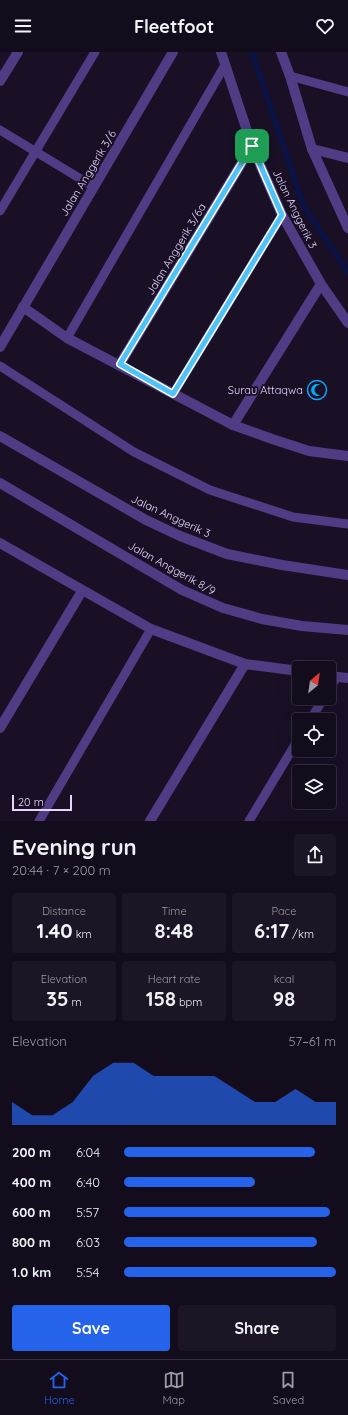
<!DOCTYPE html>
<html lang="en">
<head>
<meta charset="utf-8">
<style>
	:root { --surface:#130c1c; --page:#1c1525; --text:#f1f3f6; --muted:#9d9ba3; --line:#322c3b; --accent:#2563eb }
	body { margin:0; font-family:Quicksand,sans-serif; background:var(--page); color:var(--text); height:100vh; display:flex; flex-direction:column; font-size:15px; white-space:nowrap }
	* { box-sizing:border-box; margin:0 }
	p { font-size:13px; color:var(--muted) }
	.icon { flex:none; width:22px; height:22px; fill:none; stroke:currentColor; stroke-width:2; stroke-linecap:round; stroke-linejoin:round }
	.map { position:relative; height:769px; overflow:hidden }
	.details { display:flex; flex-direction:column; background:var(--surface); flex:1 }
	.details>* { flex:none }
	.needle { width:26px; rotate:29deg }
	.tools { position:absolute; left:292px; top:609px; display:grid; gap:8px }
	.tools a { display:grid; place-items:center; width:44px; height:44px; border-radius:4px; background:var(--surface); box-shadow:0 4px 16px #0002,0 0 0 1px var(--line); font-size:20px }
	.scale { position:absolute; left:12px; bottom:10px; width:60px; box-sizing:border-box; padding-left:4px; border:2px solid #e4d6fe; border-top:0; font-size:11px; line-height:14px; white-space:nowrap; color:#e4d6fe; -webkit-text-stroke:3px #191026; paint-order:stroke }
	.pin { position:absolute; display:grid; place-items:center; width:34px; height:34px; color:#fff; margin:-17px; border-radius:8px; box-shadow:0 2px 6px #0006 }
	.round { display:grid; place-items:center; flex:none; width:42px; height:42px; border-radius:4px; background:var(--page) }
	.summary { display:flex; align-items:center; justify-content:space-between; height:68px; padding:0 12px }
	h1 { font-size:22px; font-weight:700; line-height:30px }
	.stats { display:grid; grid-template-columns:repeat(3,1fr); gap:6px; height:68px; padding:4px 12px }
	.stats div { display:grid; align-content:center; border-radius:4px; background:var(--page); text-align:center }
	.stats b { font-size:20px; font-weight:700 }
	.stats small { font-size:11px; font-weight:400 }
	.stats p { font-size:11px }
	.chart { height:112px; padding:8px 12px }
	.chart p { display:flex; justify-content:space-between }
	.chart svg { width:100%; height:72px; margin-top:4px; fill:var(--accent); opacity:.7 }
	.cta { display:flex; gap:8px; margin-top:auto; padding:8px 12px }
	.cta a { flex:1; height:46px; border-radius:4px; background:var(--accent); color:#fff; font-size:16px; font-weight:700; line-height:46px; text-align:center }
	.cta a+a { background:var(--page); color:var(--text) }
	ul { padding:0 12px; list-style:none; font-size:13px }
	li { display:grid; grid-template-columns:64px 48px 1fr; align-items:center; height:30px }
	li i { height:10px; border-radius:5px; background:var(--accent) }
	header { display:flex; justify-content:space-between; align-items:center; height:52px; padding:0 12px; background:var(--surface); font-size:18px; font-weight:700 }
	.menu { display:flex; justify-content:space-around; align-items:center; height:56px; border-top:1px solid var(--line); background:var(--surface); font-size:11px; color:var(--muted) }
	.menu a { display:grid; justify-items:center; gap:2px }
	.menu .current { color:var(--accent) }
	.map>svg:first-child { display:block }
	.lines { fill:none; stroke-linecap:round; stroke-linejoin:round }
	.stream { stroke:#0c1243; stroke-width:6 }
	.lane { stroke:#503c84; stroke-width:9 }
	.street { stroke:#503c84; stroke-width:10 }
	.route-casing { stroke:#fff; stroke-width:8 }
	.route { stroke:#4fc3f7; stroke-width:5 }
	.labels { text-anchor:middle; dominant-baseline:central; stroke-width:4; stroke-linejoin:round; paint-order:stroke }
	.street-label { font-size:11px; fill:#e4d6fe; stroke:#191026 }
	.poi-label { font-size:11px; fill:#e4d6fe; stroke:#191026; text-anchor:end }
</style>
</head>
<body>
<header><svg class="icon" aria-label="menu" viewBox="0 0 24 24"><path d="M4 6h16M4 12h16M4 18h16"/></svg>Fleetfoot<svg class="icon" aria-label="heart" viewBox="0 0 24 24"><path d="M12 20l-8-8c-3-5 5-10 8-4 3-6 11-1 8 4z"/></svg></header>
<div class="map">
<svg width="348" height="769" viewBox="0 0 348 769">
	<rect width="100%" height="100%" fill="#191026"/>
	<g class="lines">
		<polyline class="stream" points="252,0 304,155 348,220"/>
		<g class="lane">
			<polyline points="290,24 348,40"/>
			<polyline points="0,78 94,135"/>
			<polyline points="0,159 95,0"/>
			<polyline points="67,286 225,13"/>
			<polyline points="0,314 134,400 210,438 293,465 348,472"/>
			<polyline points="173,342 282,163"/>
			<polyline points="329,637 337,625"/>
			<polyline points="310,668 324,646"/>
			<polyline points="39,769 151,577"/>
			<polyline points="249,769 299,686"/>
		</g>
		<g class="street">
			<polyline points="221,0 252,94 282,163 321,232 348,271"/>
			<polyline points="281,0 290,24 312,97 348,176"/>
			<polyline points="0,29 18,0"/>
			<polyline points="312,97 348,106"/>
			<polyline points="23,255 67,286 233,373 272,387 309,399 348,404"/>
			<polyline points="0,295 173,0"/>
			<polyline points="120,312 252,94"/>
			<polyline points="233,373 321,232"/>
			<polyline points="0,384 146,468 180,484 227,502 282,513 348,523"/>
			<polyline points="0,431 182,538 223,556 262,567 302,574 348,578"/>
			<polyline points="0,491 151,577 245,612 299,619"/>
			<polyline points="329,624 348,626"/>
			<polyline points="0,676 82,539"/>
			<polyline points="150,769 245,612"/>
		</g>
	</g>
	<g class="lines">
		<g class="route-casing">
			<polygon id="route" points="252,94 282,163 173,342 120,312"/>
		</g>
		<use href="#route" class="route"/>
	</g>
	<defs>
		<g id="mosque-ring" transform="scale(1)"><circle r="9.5" fill="#191026" stroke="#07a6f8" stroke-width="1.5"/><path d="M3.5-4.9A6 6 0 1 0 3.5 4.9A5 5 0 1 1 3.5-4.9Z" fill="#07a6f8"/></g>
	</defs>
	<g fill-rule="evenodd">
		<use href="#mosque-ring" x="317" y="338"/>
	</g>
	<g class="labels">
		<g class="street-label">
			<text transform="translate(88 121) rotate(-59)">Jalan Anggerik 3/6</text>
			<text transform="translate(295 157) rotate(64)">Jalan Anggerik 3</text>
			<text transform="translate(176 197) rotate(-59)">Jalan Anggerik 3/6a</text>
			<text transform="translate(171 464) rotate(25)">Jalan Anggerik 3</text>
			<text transform="translate(172 516) rotate(29)">Jalan Anggerik 8/9</text>
		</g>
		<g class="poi-label">
			<text x="303" y="338">Surau Attaqwa</text>
		</g>
	</g>
</svg>
<div class="tools">
<a><svg class="needle" viewBox="-14 -14 28 28"><path d="M0-13l5 13h-10z" fill="#e53935"/><path d="M0 13l5-13h-10z" fill="#9d9ba3"/></svg></a>
<a><svg class="icon" aria-label="locate" viewBox="0 0 24 24"><circle cx="12" cy="12" r="6"/><path d="M12 2v4M12 18v4M2 12h4M18 12h4"/></svg></a>
<a><svg class="icon" aria-label="layers" viewBox="0 0 24 24"><path d="M12 4l9 5-9 5-9-5zM3 14l9 5 9-5"/></svg></a>
</div>
<div class="scale">20 m</div>
<div class="pin" style="left:252px;top:94px;background:#1e9e55"><svg class="icon" aria-label="arrive" viewBox="0 0 24 24"><path d="M6 21V4h12l-3 4 3 4H6"/></svg></div>
</div>
<section class="details">
<div class="summary"><div><h1>Evening run</h1><p>20:44 · 7 × 200 m</p></div><a class="round"><svg class="icon" aria-label="share" viewBox="0 0 24 24"><path d="M12 15V3M7 8l5-5 5 5M5 13v7h14v-7"/></svg></a></div>
<div class="stats">
<div><p>Distance</p><b>1.40<small> km</small></b></div>
<div><p>Time</p><b>8:48</b></div>
<div><p>Pace</p><b>6:17<small> /km</small></b></div>
</div>
<div class="stats">
<div><p>Elevation</p><b>35<small> m</small></b></div>
<div><p>Heart rate</p><b>158<small> bpm</small></b></div>
<div><p>kcal</p><b>98</b></div>
</div>
<div class="chart"><p><span>Elevation</span>57–61 m</p>
<svg viewBox="0 0 160 44" preserveAspectRatio="none"><path d="M0 44V30L10 38L20 38L30 30L40 14L50 6L60 6L70 14L80 14L90 14L100 14L110 22L120 30L130 30L140 22L150 30L160 30V44z"/></svg>
</div>
<ul>
<li><b>200 m</b>6:04<i style="width:90%"></i></li>
<li><b>400 m</b>6:40<i style="width:62%"></i></li>
<li><b>600 m</b>5:57<i style="width:97%"></i></li>
<li><b>800 m</b>6:03<i style="width:91%"></i></li>
<li><b>1.0 km</b>5:54<i style="width:100%"></i></li>
</ul>
<div class="cta"><a>Save</a><a>Share</a></div>
</section>
<nav class="menu">
<a class="current"><svg class="icon" aria-label="home" viewBox="0 0 24 24"><path d="M3 11l9-7 9 7M6 9v11h12V9"/></svg>Home</a>
<a><svg class="icon" aria-label="map" viewBox="0 0 24 24"><path d="M3 6l6-2 6 2 6-2v14l-6 2-6-2-6 2zM9 4v14M15 6v14"/></svg>Map</a>
<a><svg class="icon" aria-label="saved" viewBox="0 0 24 24"><path d="M7 4h10v16l-5-4-5 4z"/></svg>Saved</a>
</nav>
</body>
</html>
